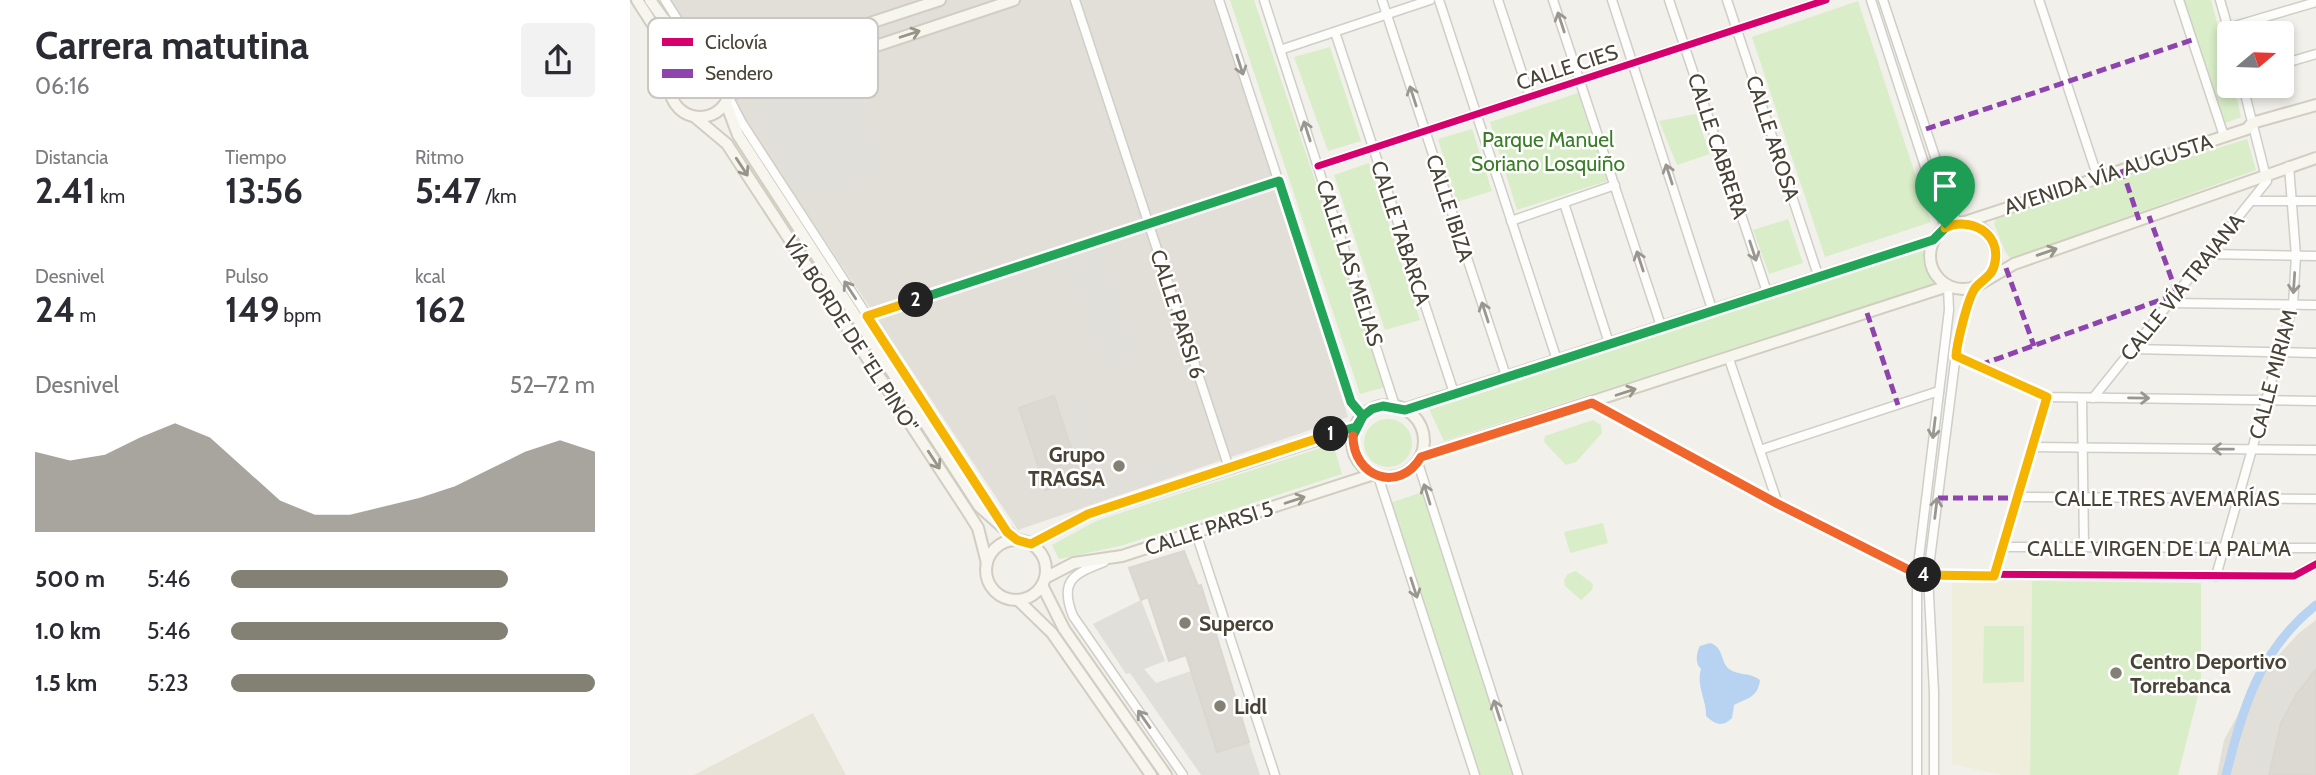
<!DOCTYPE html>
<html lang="es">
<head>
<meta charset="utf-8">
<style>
	:root { --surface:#fff; --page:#f2f2f3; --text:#2b2b33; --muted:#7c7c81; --accent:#838074 }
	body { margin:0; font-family:Cabin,sans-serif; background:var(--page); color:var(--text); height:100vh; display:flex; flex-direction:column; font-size:26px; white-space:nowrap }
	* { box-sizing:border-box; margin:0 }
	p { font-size:23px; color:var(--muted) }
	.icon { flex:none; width:38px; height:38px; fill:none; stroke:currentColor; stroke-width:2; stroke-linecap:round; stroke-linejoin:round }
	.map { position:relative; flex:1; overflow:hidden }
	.drawer { display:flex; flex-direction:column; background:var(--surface); width:630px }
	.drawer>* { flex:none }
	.needle { width:46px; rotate:71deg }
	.fabs { position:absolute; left:1587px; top:21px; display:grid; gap:14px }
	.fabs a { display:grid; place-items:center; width:77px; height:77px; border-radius:7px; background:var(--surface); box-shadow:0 4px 10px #0003; font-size:35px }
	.pin { position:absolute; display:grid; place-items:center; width:60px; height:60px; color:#fff; margin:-72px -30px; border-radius:50% 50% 50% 0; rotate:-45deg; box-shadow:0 0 7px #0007 }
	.pin .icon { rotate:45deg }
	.km { position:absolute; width:35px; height:35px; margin:-18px; border-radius:50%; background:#222; color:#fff; font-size:19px; line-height:35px; text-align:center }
	.round { display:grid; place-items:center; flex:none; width:74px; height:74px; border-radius:7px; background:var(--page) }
	.summary { display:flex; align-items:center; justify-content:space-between; height:119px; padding:0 35px }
	h1 { font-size:38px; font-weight:800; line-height:52px }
	.metrics { display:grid; grid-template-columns:repeat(3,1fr); gap:10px; height:119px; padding:7px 35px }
	.metrics div { display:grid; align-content:center }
	.metrics b { font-size:35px; font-weight:800 }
	.metrics small { font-size:19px; font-weight:400 }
	.metrics p { font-size:19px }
	.chart { height:196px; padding:14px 35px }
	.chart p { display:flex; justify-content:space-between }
	.chart svg { width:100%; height:126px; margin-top:7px; fill:var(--accent); opacity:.7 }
	ul { padding:0 35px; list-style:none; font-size:23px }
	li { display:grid; grid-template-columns:112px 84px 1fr; align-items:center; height:52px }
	li i { height:18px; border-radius:9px; background:var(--accent) }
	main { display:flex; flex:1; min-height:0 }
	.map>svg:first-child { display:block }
	.residential { fill:#e6e3d7 }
	.industrial { fill:#e2dfd8 }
	.education { fill:#efeddc }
	.green { fill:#d9edc8 }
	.parking { fill:#e0dfda }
	.water { fill:#b8d2f1 }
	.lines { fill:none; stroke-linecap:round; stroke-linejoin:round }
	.canal { stroke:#b8d2f1; stroke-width:9 }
	.building { fill:#dbd9d2; stroke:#d9d7d0; stroke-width:2 }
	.street-casing { stroke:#cfcec7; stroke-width:11 }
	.secondary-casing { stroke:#d1cec1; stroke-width:14 }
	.street { stroke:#fdfdfc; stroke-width:8 }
	.secondary { stroke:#f7f6ee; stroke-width:10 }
	.quiet { stroke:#8e44ad; stroke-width:5; stroke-dasharray:10 5; stroke-linecap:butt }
	.cycleway-casing { stroke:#fff; stroke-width:11 }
	.cycleway { stroke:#d6006c; stroke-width:7 }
	.oneway { stroke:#99978f }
	.oneway2 { stroke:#979488 }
	.split-1-casing { stroke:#fff; stroke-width:14 }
	.split-2-casing { stroke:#fff; stroke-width:14 }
	.split-3-casing { stroke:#fff; stroke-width:14 }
	.split-4-casing { stroke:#fff; stroke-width:14 }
	.split-5-casing { stroke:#fff; stroke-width:14 }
	.split-1 { stroke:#22a559; stroke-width:9 }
	.split-2 { stroke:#f5b400; stroke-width:9 }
	.split-3 { stroke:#22a559; stroke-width:9 }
	.split-4 { stroke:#f0652b; stroke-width:9 }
	.split-5 { stroke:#f5b400; stroke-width:9 }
	.poi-dot { fill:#838074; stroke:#fff; stroke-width:2.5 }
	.labels { text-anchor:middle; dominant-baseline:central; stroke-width:5; stroke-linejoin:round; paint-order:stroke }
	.street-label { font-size:21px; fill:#484335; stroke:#fff }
	.park-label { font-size:21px; fill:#397d25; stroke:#fff }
	.poi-label { font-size:21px; font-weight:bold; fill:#484335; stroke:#fff; text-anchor:start }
	.key { fill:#fff; stroke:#c8c7c2; stroke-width:2 }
	.key-label { font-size:19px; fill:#484335 }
</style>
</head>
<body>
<main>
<section class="drawer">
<div class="summary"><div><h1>Carrera matutina</h1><p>06:16</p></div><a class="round"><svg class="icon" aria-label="share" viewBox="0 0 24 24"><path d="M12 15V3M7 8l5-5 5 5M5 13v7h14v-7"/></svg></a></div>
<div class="metrics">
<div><p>Distancia</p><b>2.41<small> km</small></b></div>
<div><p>Tiempo</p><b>13:56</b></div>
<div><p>Ritmo</p><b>5:47<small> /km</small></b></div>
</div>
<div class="metrics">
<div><p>Desnivel</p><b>24<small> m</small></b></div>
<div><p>Pulso</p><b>149<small> bpm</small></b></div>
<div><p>kcal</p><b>162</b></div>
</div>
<div class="chart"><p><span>Desnivel</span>52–72 m</p>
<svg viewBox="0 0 160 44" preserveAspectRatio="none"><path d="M0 44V16L10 19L20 17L30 11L40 6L50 11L60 22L70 33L80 38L90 38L100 35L110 32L120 28L130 22L140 16L150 12L160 16V44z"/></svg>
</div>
<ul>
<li><b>500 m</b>5:46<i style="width:76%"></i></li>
<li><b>1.0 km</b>5:46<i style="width:76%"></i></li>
<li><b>1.5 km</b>5:23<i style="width:100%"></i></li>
</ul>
</section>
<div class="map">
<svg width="1686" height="775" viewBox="0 0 1686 775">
	<rect width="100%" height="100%" fill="#f1f0ea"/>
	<polygon class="residential" points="183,713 216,775 64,775"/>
	<g class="industrial">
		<polygon points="35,0 587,0 718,417 388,530"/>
		<polygon points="1686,620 1686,775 1587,775 1594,740 1629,676 1669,633"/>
	</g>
	<polygon class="education" points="1322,581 1402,581 1400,775 1372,775 1322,764"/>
	<g class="green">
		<polygon points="600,0 624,0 755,387 730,394"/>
		<polygon points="1552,0 1581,0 1599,68 1600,86 1604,86 1611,117 1593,124"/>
		<polygon points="1228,1 1301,222 1195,257 1122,37"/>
		<polygon points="700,47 731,141 698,151 664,57"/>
		<polygon points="948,93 977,181 887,210 860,122"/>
		<polygon points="1066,114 1080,154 1047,165 1029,121"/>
		<polygon points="842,129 862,191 827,202 808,139"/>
		<polygon points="1617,139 1626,170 1381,259 1376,253 1364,224 1367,217"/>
		<polygon points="739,163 790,320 755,330 704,175"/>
		<polygon points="1158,219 1173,263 1139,274 1123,230"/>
		<polygon points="1293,249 1293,262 1304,284 1258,299 814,441 799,409"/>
		<circle cx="758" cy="443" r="24"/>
		<polygon points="963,420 971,425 972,433 946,462 936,465 914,442 915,436"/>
		<polygon points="703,444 712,474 490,546 429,559 422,545 466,521"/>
		<polygon points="796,491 889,775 845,775 757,504"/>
		<polygon points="973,523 978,543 940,553 934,532"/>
		<polygon points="946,571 963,584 962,590 951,600 935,586 934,580 938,574"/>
		<polygon points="1402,581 1571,583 1571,684 1548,775 1400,775"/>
		<polygon points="1354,626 1394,626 1394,682 1353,683"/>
	</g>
	<g class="parking">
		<polygon points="224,68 259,177 176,204 124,122 122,108 131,98"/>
		<polygon points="476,249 513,360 470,374 434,263"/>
		<polygon points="450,389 479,479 546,458 550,472 463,501 428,394"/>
		<polygon points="511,600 535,661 514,669 526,683 561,671 587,751 619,742 630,775 571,775 500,673 496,674 463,624"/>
		<polygon points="1686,629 1686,669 1666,695 1651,723 1639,775 1612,775 1620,741 1643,681 1663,653"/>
	</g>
	<path class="water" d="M1080,643C1094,647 1090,661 1099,669C1109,676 1120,672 1130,680C1128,697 1118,698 1104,705L1102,718C1092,728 1085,724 1076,716C1077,701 1066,686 1071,669C1065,664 1066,653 1070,646Z"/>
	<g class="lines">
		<path class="canal" d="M1596,775C1613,708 1629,650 1686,605"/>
	</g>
	<g class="building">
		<polygon points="424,396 451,478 416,490 389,408"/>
		<polygon points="554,551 568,586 571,585 619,742 587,752 556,655 539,661 518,597 511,600 499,568"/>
		<polygon points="1686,669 1686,775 1639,775 1651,723 1666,695"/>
	</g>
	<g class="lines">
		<g class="street-casing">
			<g id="street">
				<polyline points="35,0 56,33 80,58"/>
				<polyline points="445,0 599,468"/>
				<polyline points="589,0 721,402 733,416"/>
				<polyline points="634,0 765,406"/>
				<polyline points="752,0 876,376"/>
				<polyline points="809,0 927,360"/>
				<polyline points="868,0 900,97"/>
				<polyline points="923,0 1031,326"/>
				<polyline points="982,0 1082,309"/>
				<polyline points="1039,0 1137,292"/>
				<polyline points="1097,0 1188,275"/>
				<polyline points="1241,0 1315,228"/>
				<polyline points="1253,0 1327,223"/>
				<polyline points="1409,0 1468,178"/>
				<polyline points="1549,0 1594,136"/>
				<polyline points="1590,0 1600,35"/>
				<polyline points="1598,28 1686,2"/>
				<polyline points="705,32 824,393"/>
				<polyline points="650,50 800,0"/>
				<polyline points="1652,64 1686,54"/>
				<polyline points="98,96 112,123 374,526"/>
				<polyline points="688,166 1196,0"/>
				<polyline points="1622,201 1686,201"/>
				<polyline points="934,203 979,343"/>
				<polyline points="881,221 985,185"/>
				<polyline points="1579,254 1686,256"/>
				<polyline points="1540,303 1686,305"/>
				<polyline points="237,316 649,181"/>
				<polyline points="1502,349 1686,353"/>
				<polyline points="1326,356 1417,397 1686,401"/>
				<polyline points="1099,359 1148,504"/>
				<polyline points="1452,398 1454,547"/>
				<polyline points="1463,398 1637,181 1613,86"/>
				<polyline points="962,403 1148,504 1287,574 1664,576 1686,564"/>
				<polyline points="1402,447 1686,450"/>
				<polyline points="1130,450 1309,391"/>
				<polyline points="788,463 888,775"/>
				<polyline points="748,476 845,775"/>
				<polyline points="1387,497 1686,499"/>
				<polyline points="566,533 645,775"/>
				<polyline points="1372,547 1686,548"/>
				<path d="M474,562C443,574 429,581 443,616L553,775"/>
				<polyline points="1364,576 1417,397"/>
				<polyline points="1586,576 1663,305 1666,256 1659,166"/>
				<polyline points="1287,775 1287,574 1319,310 1318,287"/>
				<polyline points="1304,775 1304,692 1298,575 1328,338 1345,288"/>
			</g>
		</g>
		<g class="secondary-casing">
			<g id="secondary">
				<polyline points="7,0 23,25 40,80"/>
				<polyline points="20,0 33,18 73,57"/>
				<circle cx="70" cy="87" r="30"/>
				<polyline points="88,62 118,63 310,0"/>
				<polyline points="99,95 384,0"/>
				<polyline points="96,103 108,135 349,506 387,540"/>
				<polyline points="66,118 97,144 336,509 348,528 357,563"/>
				<circle cx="1333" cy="256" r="33"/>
				<polyline points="1332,223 1617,129 1622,123 1686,105"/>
				<polyline points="1355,281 1384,264 1686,158"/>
				<circle cx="758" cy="441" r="36"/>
				<polyline points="775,409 1303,240"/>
				<polyline points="791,457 1318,286"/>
				<circle cx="386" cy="570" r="30"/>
				<polyline points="401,544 458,514 726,427"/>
				<polyline points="415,578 444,563 492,556 744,474"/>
				<polyline points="412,585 434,629 536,775"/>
				<polyline points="388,600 422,633 521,775"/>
			</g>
		</g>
		<use href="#street" class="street"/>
		<use href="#secondary" class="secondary"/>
		<g class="quiet">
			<polyline points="1296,129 1562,40"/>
			<polyline points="1492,169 1509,220"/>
			<polyline points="1376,268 1404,346"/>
			<polyline points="1237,313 1268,405"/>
			<polyline points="1350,365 1547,294 1519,216"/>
			<polyline points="1308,498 1387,498"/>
		</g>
		<g class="cycleway-casing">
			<g id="cycleway">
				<polyline points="688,166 1196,0"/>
				<polyline points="962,403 1148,504 1287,574 1664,576 1686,564"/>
				<polyline points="775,409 1303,240"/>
			</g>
		</g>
		<use href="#cycleway" class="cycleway"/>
	</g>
	<defs><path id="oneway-shaft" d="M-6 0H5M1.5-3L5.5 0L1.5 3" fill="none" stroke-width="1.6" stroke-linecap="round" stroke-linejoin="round" transform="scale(1.75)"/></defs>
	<g class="oneway">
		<use href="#oneway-shaft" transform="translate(931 22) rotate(-108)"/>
		<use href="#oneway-shaft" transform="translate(610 65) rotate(72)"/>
		<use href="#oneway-shaft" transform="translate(783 96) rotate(-108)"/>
		<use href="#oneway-shaft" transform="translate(677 131) rotate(-108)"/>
		<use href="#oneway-shaft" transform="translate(1039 174) rotate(-108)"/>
		<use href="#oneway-shaft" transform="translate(1123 251) rotate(72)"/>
		<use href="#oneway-shaft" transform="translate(1010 261) rotate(-108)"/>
		<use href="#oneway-shaft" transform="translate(1664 283) rotate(94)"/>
		<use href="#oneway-shaft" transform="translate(220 290) rotate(-123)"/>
		<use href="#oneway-shaft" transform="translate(855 312) rotate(-108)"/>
		<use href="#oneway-shaft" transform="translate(1509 398) rotate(1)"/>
		<use href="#oneway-shaft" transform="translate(1304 428) rotate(97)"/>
		<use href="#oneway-shaft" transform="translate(1593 449) rotate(-179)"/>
		<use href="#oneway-shaft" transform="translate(797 494) rotate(-107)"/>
		<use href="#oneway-shaft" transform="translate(1306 508) rotate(-83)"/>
		<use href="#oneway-shaft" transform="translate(784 588) rotate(72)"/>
		<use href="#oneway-shaft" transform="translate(867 710) rotate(-108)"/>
		<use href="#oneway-shaft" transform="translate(514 719) rotate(-125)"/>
	</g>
	<g class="oneway2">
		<use href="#oneway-shaft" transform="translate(280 34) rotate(-18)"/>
		<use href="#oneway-shaft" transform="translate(112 167) rotate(57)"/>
		<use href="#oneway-shaft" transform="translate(1417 252) rotate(-19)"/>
		<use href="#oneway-shaft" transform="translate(996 392) rotate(-18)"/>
		<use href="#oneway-shaft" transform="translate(304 460) rotate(57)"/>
		<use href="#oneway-shaft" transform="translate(665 500) rotate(-18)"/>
	</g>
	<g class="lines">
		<g class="split-1-casing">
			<polyline id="split-1" points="701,434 726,427 733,416 742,409 753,406 775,410 1303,240 1315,228"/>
		</g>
		<g class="split-2-casing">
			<polyline id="split-2" points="286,300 237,316 377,532 387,540 401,544 458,514 701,434"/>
		</g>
		<g class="split-3-casing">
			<polyline id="split-3" points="286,300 649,181 721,402 733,416 723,436"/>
		</g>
		<g class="split-4-casing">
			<path id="split-4" d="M723,436C723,477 769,494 791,457L962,403L1148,504L1287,574L1294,575"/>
		</g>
		<g class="split-5-casing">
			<path id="split-5" d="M1294,575L1364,576L1417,397L1326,356C1327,343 1338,296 1346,287C1354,278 1363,276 1365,262C1371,233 1340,216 1315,228"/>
		</g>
		<use href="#split-1" class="split-1"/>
		<use href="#split-2" class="split-2"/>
		<use href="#split-3" class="split-3"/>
		<use href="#split-4" class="split-4"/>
		<use href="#split-5" class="split-5"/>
	</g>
	<g class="poi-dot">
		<circle cx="489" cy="466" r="7"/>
		<circle cx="555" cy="623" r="7"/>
		<circle cx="1486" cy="673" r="7"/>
		<circle cx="590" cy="706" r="7"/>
	</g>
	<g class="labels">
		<g class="street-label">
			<text transform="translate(937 67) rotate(-18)">CALLE CIES</text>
			<text transform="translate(1143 138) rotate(72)">CALLE AROSA</text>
			<text transform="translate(1088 146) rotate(72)">CALLE CABRERA</text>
			<text transform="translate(1478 174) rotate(-18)">AVENIDA VÍA AUGUSTA</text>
			<text transform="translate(820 208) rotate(72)">CALLE IBIZA</text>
			<text transform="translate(771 233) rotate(72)">CALLE TABARCA</text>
			<text transform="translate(720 263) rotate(72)">CALLE LAS MELIAS</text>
			<text transform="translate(1552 287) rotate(-51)">CALLE VÍA TRAIANA</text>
			<text transform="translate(548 314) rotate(72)">CALLE PARSI 6</text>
			<text transform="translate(221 334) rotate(57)">VÍA BORDE DE "EL PINO"</text>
			<text transform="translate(1643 374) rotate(-75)">CALLE MIRIAM</text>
			<text x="1537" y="498">CALLE TRES AVEMARÍAS</text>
			<text transform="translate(579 528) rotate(-18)">CALLE PARSI 5</text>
			<text x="1529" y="548">CALLE VIRGEN DE LA PALMA</text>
		</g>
		<g class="park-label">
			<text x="918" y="139">Parque Manuel<tspan x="918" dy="24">Soriano Losquiño</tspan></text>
		</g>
		<g class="poi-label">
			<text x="475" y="454" text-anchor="end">Grupo<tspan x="475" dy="24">TRAGSA</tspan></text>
			<text x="569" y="623">Superco</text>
			<text x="1500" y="661">Centro Deportivo<tspan x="1500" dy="24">Torrebanca</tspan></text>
			<text x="604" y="706">Lidl</text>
		</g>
	</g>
	<rect x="18" y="18" width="230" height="80" rx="10" class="key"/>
	<rect x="32" y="38" width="31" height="8" fill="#d6006c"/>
	<rect x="32" y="69" width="31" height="9" fill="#8e44ad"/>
	<g class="key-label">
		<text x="75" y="49">Ciclovía</text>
		<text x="75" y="80">Sendero</text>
	</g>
</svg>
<div class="fabs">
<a><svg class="needle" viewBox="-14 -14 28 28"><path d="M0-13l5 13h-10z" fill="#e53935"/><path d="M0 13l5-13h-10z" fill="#7c7c81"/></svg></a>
</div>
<div class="pin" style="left:1315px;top:228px;background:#1e9e55"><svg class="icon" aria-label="arrive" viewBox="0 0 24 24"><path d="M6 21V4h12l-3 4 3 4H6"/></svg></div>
<b class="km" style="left:701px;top:434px">1</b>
<b class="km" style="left:286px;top:300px">2</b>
<b class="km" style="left:1294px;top:575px">4</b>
</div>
</main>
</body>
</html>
